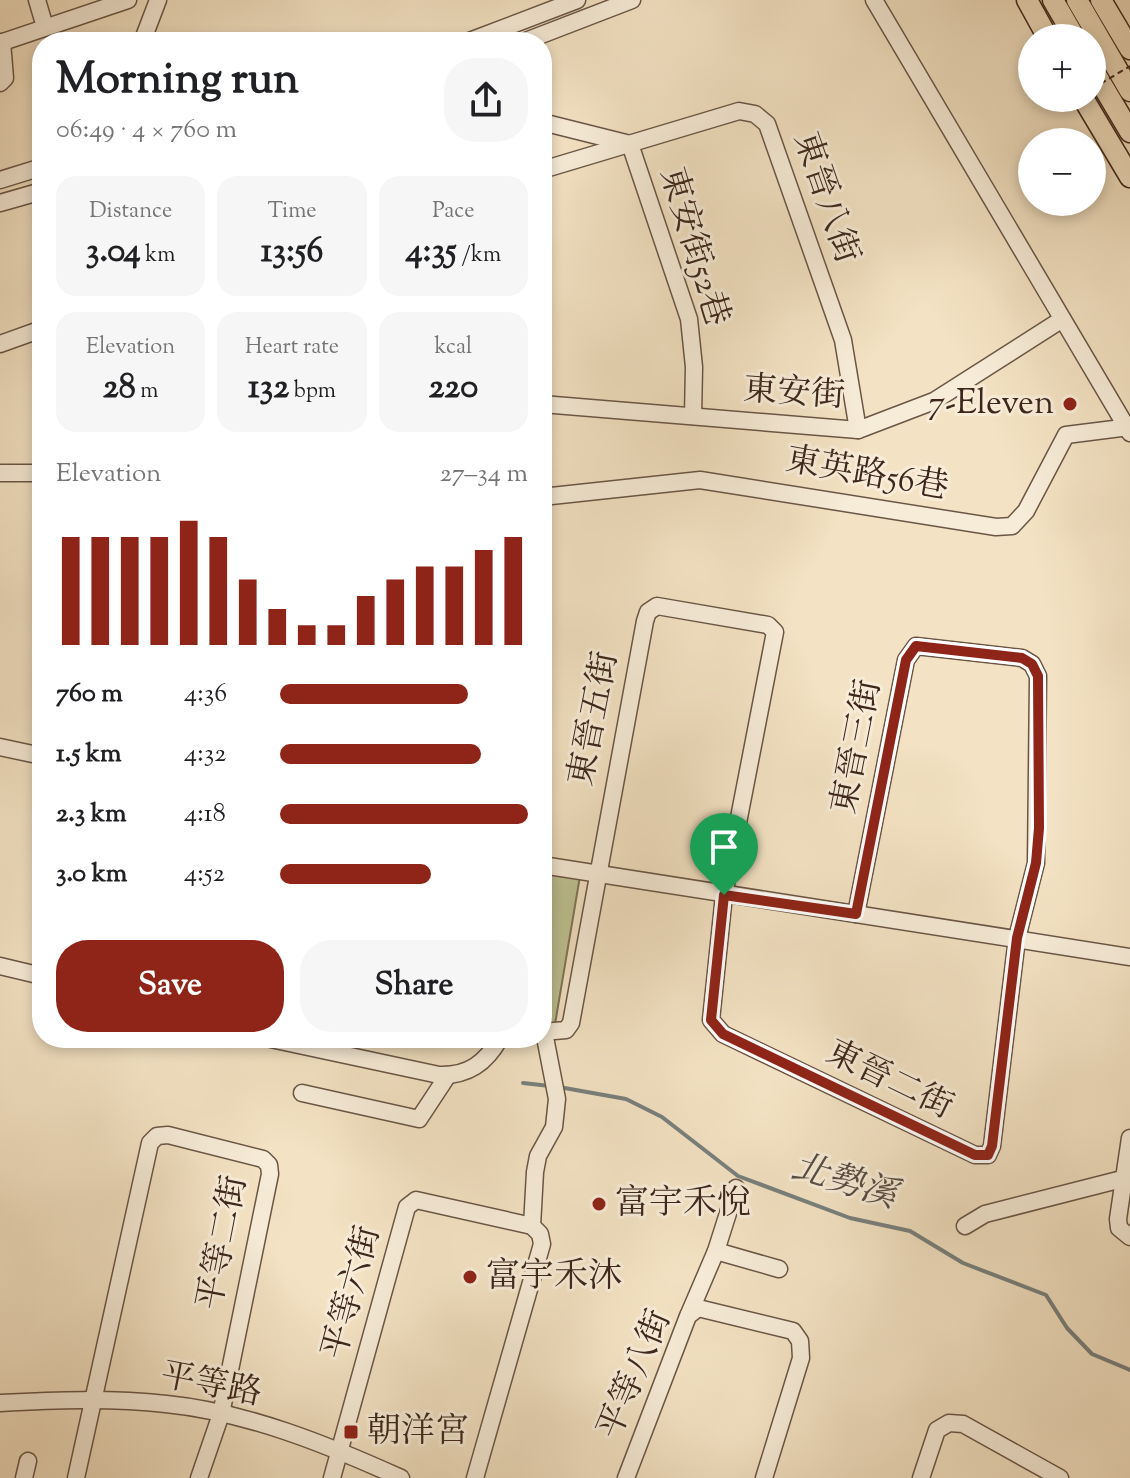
<!DOCTYPE html>
<html lang="en">
<head>
<meta charset="utf-8">
<style>
	:root { --surface:#fff; --page:#f6f6f6; --text:#202124; --muted:#757577; --accent:#8f2418 }
	body { margin:0; font-family:"Sorts Mill Goudy","Noto Serif TC",serif; background:var(--page); color:var(--text); height:100vh; display:flex; flex-direction:column; font-size:30px; white-space:nowrap }
	* { box-sizing:border-box; margin:0 }
	p { font-size:26px; color:var(--muted) }
	.icon { flex:none; width:44px; height:44px; fill:none; stroke:currentColor; stroke-width:2; stroke-linecap:round; stroke-linejoin:round }
	.map { position:relative; flex:1; overflow:hidden }
	.panel { position:absolute; left:32px; top:32px; width:520px; height:1016px; display:flex; flex-direction:column; background:var(--surface); border-radius:32px; box-shadow:0 4px 12px #0003 }
	.panel>* { flex:none }
	.fabs { position:absolute; left:1018px; top:24px; display:grid; gap:16px }
	.fabs a { display:grid; place-items:center; width:88px; height:88px; border-radius:50%; background:var(--surface); box-shadow:0 4px 12px #0003; font-size:40px }
	.pin { position:absolute; display:grid; place-items:center; width:68px; height:68px; color:#fff; margin:-82px -34px; border-radius:50% 50% 50% 0; rotate:-45deg; box-shadow:0 0 8px #0007 }
	.pin .icon { rotate:45deg }
	.round { display:grid; place-items:center; flex:none; width:84px; height:84px; border-radius:32px; background:var(--page) }
	.headline { display:flex; align-items:center; justify-content:space-between; height:136px; padding:0 24px }
	h1 { font-size:44px; font-weight:700; line-height:60px }
	.stats { display:grid; grid-template-columns:repeat(3,1fr); gap:12px; height:136px; padding:8px 24px }
	.stats div { display:grid; align-content:center; border-radius:20px; background:var(--page); text-align:center }
	.stats b { font-size:34px; font-weight:700 }
	.stats small { font-size:22px; font-weight:400 }
	.stats p { font-size:22px }
	.chart { height:224px; padding:16px 24px }
	.chart p { display:flex; justify-content:space-between }
	.chart svg { width:100%; height:144px; margin-top:8px; stroke:var(--accent); stroke-width:6 }
	.cta { display:flex; gap:16px; margin-top:auto; padding:16px 24px }
	.cta a { flex:1; height:92px; border-radius:32px; background:var(--accent); color:#fff; font-size:32px; font-weight:700; line-height:92px; text-align:center }
	.cta a+a { background:var(--page); color:var(--text) }
	ul { padding:0 24px; list-style:none; font-size:26px }
	li { display:grid; grid-template-columns:128px 96px 1fr; align-items:center; height:60px }
	li i { height:20px; border-radius:10px; background:var(--accent) }
	.map>svg:first-child { display:block }
	.green { fill:#bec292; stroke:#7e7457; stroke-width:2 }
	.lines { fill:none; stroke-linecap:round; stroke-linejoin:round }
	.stream { stroke:#78807d; stroke-width:4 }
	.minor-casing { stroke:#6a5646; stroke-width:19 }
	.major-casing { stroke:#3d271c; stroke-width:23 }
	.minor { stroke:#f7ecd8; stroke-width:16 }
	.major { stroke:#f3e2c3; stroke-width:20 }
	.path-bridge { stroke:#3d271c; stroke-width:2; stroke-dasharray:6 4; stroke-linecap:butt }
	.route-casing { stroke:#fff; stroke-width:16 }
	.route { stroke:#8f2418; stroke-width:10 }
	.poi-dot { fill:#8f2418; stroke:#f7ecd8; stroke-width:3 }
	.labels { text-anchor:middle; dominant-baseline:central; stroke-width:6; stroke-linejoin:round; paint-order:stroke }
	.street-label { font-size:34px; fill:#3d271c; stroke:#f7ecd8 }
	.poi-label { font-size:34px; fill:#3d271c; stroke:#f7ecd8; text-anchor:start }
	.water-label { font-size:36px; font-style:italic; fill:#564c44; stroke:#f7ecd8 }
</style>
</head>
<body>
<div class="map">
<svg width="1130" height="1478" viewBox="0 0 1130 1478">
	<rect width="100%" height="100%" fill="#f3e2c3"/>
	<filter id="stains"><feTurbulence type="fractalNoise" baseFrequency=".0025" numOctaves="4"/><feColorMatrix values="0 0 0 0 .2 0 0 0 0 .09 0 0 0 0 .02 0 0 0 .5 -.17"/></filter>
	<radialGradient id="worn" r=".72"><stop offset=".6" stop-color="#630" stop-opacity="0"/><stop offset="1" stop-color="#630" stop-opacity=".3"/></radialGradient>
	<polygon class="green" points="542,869 580,876 555,1024 542,1022"/>
	<g class="lines">
		<g class="stream">
			<polyline points="523,1083 550,1086"/>
			<polyline points="559,1087 626,1099 662,1117 738,1176 850,1218 910,1231 963,1263 1046,1295 1067,1328 1092,1354 1130,1370"/>
		</g>
		<g class="minor-casing">
			<g id="minor">
				<polyline points="37,0 45,27"/>
				<polyline points="874,0 1130,433"/>
				<polyline points="142,42 158,0"/>
				<polyline points="467,42 577,0"/>
				<polyline points="523,42 632,0"/>
				<polyline points="0,43 128,0"/>
				<polyline points="0,83 5,78 2,42"/>
				<polyline points="542,122 630,144 689,319 694,367 693,416"/>
				<polyline points="542,170 739,111 755,114 767,124 843,340 858,430"/>
				<polyline points="0,180 42,167"/>
				<polyline points="0,203 42,191"/>
				<polyline points="0,344 42,329"/>
				<polyline points="542,404 858,430 934,401 1061,320"/>
				<polyline points="0,473 42,473"/>
				<polyline points="542,497 700,480 996,527 1012,526 1026,511 1066,435 1130,427"/>
				<polyline points="0,747 42,756"/>
				<polyline points="542,865 1130,957"/>
				<polyline points="0,966 42,976"/>
				<polyline points="542,1032 566,1030 571,1023 645,621 648,612 657,606 768,625 775,632 724,895 711,1020 723,1034 975,1155 988,1155 992,1146 1017,938 1036,863 1038,676 1032,664 1022,658 916,646 906,660 856,914"/>
				<path d="M266,1038L439,1075C468,1076 486,1063 500,1038"/>
				<polyline points="302,1093 419,1119 448,1075"/>
				<polyline points="1130,1138 1118,1219 1119,1228 1130,1237"/>
				<polyline points="532,1226 535,1172 538,1156 554,1127 557,1099 544,1032"/>
				<polyline points="965,1226 985,1214 1130,1177"/>
				<polyline points="716,1251 779,1269"/>
				<polyline points="689,1314 716,1251 736,1188"/>
				<path d="M0,1403C55,1400 112,1398 166,1404C247,1412 328,1445 401,1478"/>
				<polyline points="24,1478 28,1461"/>
				<polyline points="76,1478 150,1143 157,1136 168,1135 263,1159 269,1165 270,1174 221,1414 199,1478"/>
				<polyline points="332,1478 407,1207 416,1200 532,1226 540,1234 542,1244 475,1478"/>
				<polyline points="626,1478 688,1316 698,1308 793,1331 800,1341 801,1358 764,1478"/>
				<polyline points="921,1478 937,1430 949,1423 963,1424 1060,1478"/>
			</g>
		</g>
		<g class="major-casing">
			<g id="major">
				<polyline points="1027,0 1048,38"/>
				<polyline points="1053,0 1075,38"/>
				<polyline points="1077,0 1130,91"/>
				<polyline points="1101,0 1130,49"/>
				<polyline points="1092,68 1130,132"/>
				<polyline points="1083,98 1130,177"/>
			</g>
		</g>
		<use href="#minor" class="minor"/>
		<use href="#major" class="major"/>
		<polyline class="path-bridge" points="1092,89 1130,66"/>
	</g>
	<g class="lines">
		<g class="route-casing">
			<polygon id="route" points="916,646 1022,658 1032,664 1038,676 1039,828 1036,863 1017,938 992,1146 988,1155 975,1155 723,1034 711,1020 724,895 856,914 906,660"/>
		</g>
		<use href="#route" class="route"/>
	</g>
	<g class="poi-dot">
		<circle cx="1070" cy="404" r="8"/>
		<circle cx="599" cy="1204" r="8"/>
		<circle cx="470" cy="1277" r="8"/>
		<rect x="343" y="1424" width="16" height="16" rx="4"/>
	</g>
	<g class="labels">
		<g class="street-label">
			<text transform="translate(825 198) rotate(71)">東晉八街</text>
			<text transform="translate(693 247) rotate(73)">東安街52巷</text>
			<text transform="translate(794 394) rotate(4)">東安街</text>
			<text transform="translate(867 475) rotate(10)">東英路56巷</text>
			<text transform="translate(595 719) rotate(-79)">東晉五街</text>
			<text transform="translate(858 747) rotate(-79)">東晉三街</text>
			<text transform="translate(889 1081) rotate(26)">東晉二街</text>
			<text transform="translate(224 1243) rotate(-79)">平等二街</text>
			<text transform="translate(353 1293) rotate(-75)">平等六街</text>
			<text transform="translate(636 1375) rotate(-67)">平等八街</text>
			<text transform="translate(211 1386) rotate(11)">平等路</text>
		</g>
		<g class="poi-label">
			<text x="1054" y="404" text-anchor="end">7-Eleven</text>
			<text x="615" y="1204">富宇禾悅</text>
			<text x="486" y="1277">富宇禾沐</text>
			<text x="367" y="1432">朝洋宮</text>
		</g>
		<g class="water-label">
			<text transform="translate(844 1183) rotate(17)">北勢溪</text>
		</g>
	</g>
	<rect width="100%" height="100%" filter="url(#stains)"/>
	<rect width="100%" height="100%" fill="url(#worn)"/>
</svg>
<div class="fabs">
<a>+</a>
<a>−</a>
</div>
<div class="pin" style="left:724px;top:895px;background:#1e9e55"><svg class="icon" aria-label="arrive" viewBox="0 0 24 24"><path d="M6 21V4h12l-3 4 3 4H6"/></svg></div>
<section class="panel">
<div class="headline"><div><h1>Morning run</h1><p>06:49 · 4 × 760 m</p></div><a class="round"><svg class="icon" aria-label="share" viewBox="0 0 24 24"><path d="M12 15V3M7 8l5-5 5 5M5 13v7h14v-7"/></svg></a></div>
<div class="stats">
<div><p>Distance</p><b>3.04<small> km</small></b></div>
<div><p>Time</p><b>13:56</b></div>
<div><p>Pace</p><b>4:35<small> /km</small></b></div>
</div>
<div class="stats">
<div><p>Elevation</p><b>28<small> m</small></b></div>
<div><p>Heart rate</p><b>132<small> bpm</small></b></div>
<div><p>kcal</p><b>220</b></div>
</div>
<div class="chart"><p><span>Elevation</span>27–34 m</p>
<svg viewBox="0 0 160 44" preserveAspectRatio="none"><path d="M5 44V11M15 44V11M25 44V11M35 44V11M45 44V6M55 44V11M65 44V24M75 44V33M85 44V38M95 44V38M105 44V29M115 44V24M125 44V20M135 44V20M145 44V15M155 44V11"/></svg>
</div>
<ul>
<li><b>760 m</b>4:36<i style="width:76%"></i></li>
<li><b>1.5 km</b>4:32<i style="width:81%"></i></li>
<li><b>2.3 km</b>4:18<i style="width:100%"></i></li>
<li><b>3.0 km</b>4:52<i style="width:61%"></i></li>
</ul>
<div class="cta"><a>Save</a><a>Share</a></div>
</section>
</div>
</body>
</html>
